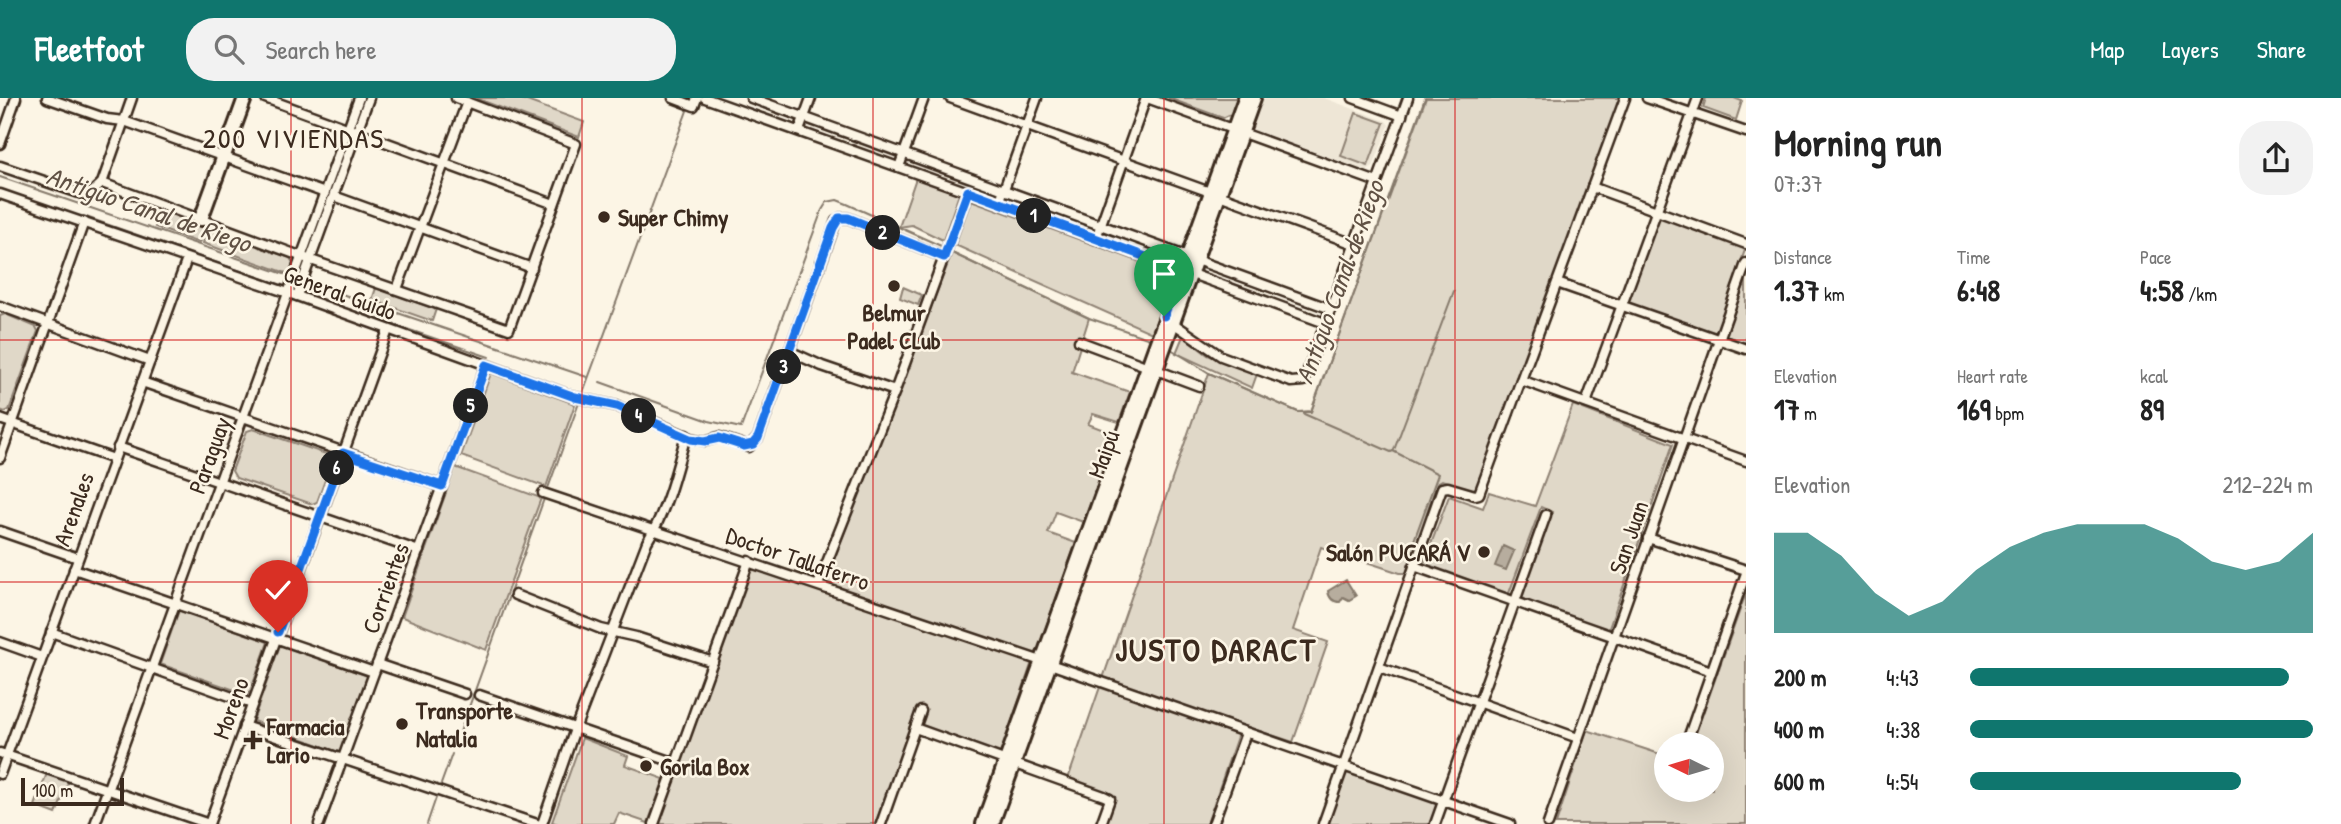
<!DOCTYPE html>
<html lang="en">
<head>
<meta charset="utf-8">
<style>
	:root { --surface:#fff; --page:#f2f2f2; --text:#222; --muted:#767676; --accent:#0f766e }
	body { margin:0; font-family:"Patrick Hand",sans-serif; background:var(--page); color:var(--text); height:100vh; display:flex; flex-direction:column; font-size:26px; white-space:nowrap }
	* { box-sizing:border-box; margin:0 }
	p { font-size:23px; color:var(--muted) }
	.icon { flex:none; width:38px; height:38px; fill:none; stroke:currentColor; stroke-width:2; stroke-linecap:round; stroke-linejoin:round }
	.map { position:relative; flex:1; overflow:hidden }
	.details { display:flex; flex-direction:column; background:var(--surface); width:595px }
	.details>* { flex:none }
	.needle { width:46px; rotate:275deg }
	.fabs { position:absolute; left:1654px; top:634px; display:grid; gap:14px }
	.fabs a { display:grid; place-items:center; width:70px; height:70px; border-radius:50%; background:var(--surface); box-shadow:0 7px 28px #0002; font-size:35px }
	.scale { position:absolute; left:21px; bottom:18px; width:103px; box-sizing:border-box; padding-left:7px; border:4px solid #3b2a1e; border-top:0; font-size:19px; line-height:24px; white-space:nowrap; color:#3b2a1e; -webkit-text-stroke:5px #fcf5e5; paint-order:stroke }
	.pin { position:absolute; display:grid; place-items:center; width:60px; height:60px; color:#fff; margin:-72px -30px; border-radius:50% 50% 50% 0; rotate:-45deg; box-shadow:0 0 7px #0007 }
	.pin .icon { rotate:45deg }
	.km { position:absolute; width:35px; height:35px; margin:-18px; border-radius:50%; background:#222; color:#fff; font-size:19px; line-height:35px; text-align:center }
	.round { display:grid; place-items:center; flex:none; width:74px; height:74px; border-radius:28px; background:var(--page) }
	.headline { display:flex; align-items:center; justify-content:space-between; height:119px; padding:0 28px }
	h1 { font-size:38px; font-weight:700; line-height:52px }
	.stats { display:grid; grid-template-columns:repeat(3,1fr); gap:10px; height:119px; padding:7px 28px }
	.stats div { display:grid; align-content:center }
	.stats b { font-size:30px; font-weight:700 }
	.stats small { font-size:19px; font-weight:400 }
	.stats p { font-size:19px }
	.chart { height:196px; padding:14px 28px }
	.chart p { display:flex; justify-content:space-between }
	.chart svg { width:100%; height:126px; margin-top:7px; fill:var(--accent); opacity:.7 }
	ul { padding:0 28px; list-style:none; font-size:23px }
	li { display:grid; grid-template-columns:112px 84px 1fr; align-items:center; height:52px }
	li i { height:18px; border-radius:9px; background:var(--accent) }
	header { display:flex; align-items:center; gap:42px; box-sizing:border-box; height:98px; padding:0 35px; background:var(--accent); color:#fff }
	header strong { font-size:33px }
	nav { display:flex; gap:38px; margin-inline-start:auto; font-size:24px }
	.search { width:490px; height:63px; background:var(--page); display:flex; align-items:center; gap:18px; box-sizing:border-box; padding:0 24px; border-radius:28px; color:var(--muted); font-size:26px }
	main { display:flex; flex:1; min-height:0 }
	.map>svg:first-child { display:block }
	.built { fill:#eee6d6 }
	.green { fill:#e0d8c8; stroke:#8e8173; stroke-width:2 }
	.water { fill:#b7ad9e; stroke:#85796b; stroke-width:2 }
	.lines { fill:none; stroke-linecap:round; stroke-linejoin:round }
	.stream { stroke:#85796b; stroke-width:2 }
	.street-casing { stroke:#3b2a1e; stroke-width:13 }
	.secondary-casing { stroke:#3b2a1e; stroke-width:18 }
	.street { stroke:#fcf5e5; stroke-width:8 }
	.secondary { stroke:#fcf5e5; stroke-width:12 }
	.route-casing { stroke:#fff; stroke-width:14 }
	.route { stroke:#1a73e8; stroke-width:9 }
	.grid { fill:none; stroke:#d62828; stroke-width:2; stroke-opacity:0.55 }
	.poi-dot { fill:#3b2a1e; stroke:#fcf5e5; stroke-width:2.5 }
	.labels { text-anchor:middle; dominant-baseline:central; stroke-width:5; stroke-linejoin:round; paint-order:stroke }
	.poi-label { font-size:24px; font-weight:bold; fill:#3b2a1e; stroke:#fcf5e5; text-anchor:start }
	.street-label { font-size:24px; fill:#3b2a1e; stroke:#fcf5e5 }
	.water-label { font-size:26px; font-style:italic; fill:#605144; stroke:#fcf5e5 }
	.quarter-label { font-size:28px; letter-spacing:2px; fill:#3b2a1e; stroke:#fcf5e5 }
	.district-label { font-size:32px; font-weight:bold; letter-spacing:2px; fill:#3b2a1e; stroke:#fcf5e5 }
</style>
</head>
<body>
<header>
<strong>Fleetfoot</strong>
<div class="search"><svg class="icon" aria-label="search" viewBox="0 0 24 24"><circle cx="10" cy="10" r="6"/><path d="M15 15l6 6"/></svg>Search here</div>
<nav><a>Map</a><a>Layers</a><a>Share</a></nav>
</header>
<main>
<div class="map">
<svg width="1746" height="726" viewBox="0 0 1746 726">
	<rect width="100%" height="100%" fill="#fcf5e5"/>
	<filter id="ink" filterUnits="userSpaceOnUse"><feTurbulence type="fractalNoise" baseFrequency=".0143" numOctaves="2"/><feDisplacementMap in="SourceGraphic" scale="14" xChannelSelector="R" yChannelSelector="G"/><feConvolveMatrix kernelMatrix="1 2 1 2 8 2 1 2 1" color-interpolation-filters="sRGB"/></filter>
	<g filter="url(#ink)">
		<polygon class="built" points="1261,0 1324,0 1386,23 1389,27 1373,69 1367,73 1254,32 1252,26"/>
		<g class="green">
			<polygon points="475,0 519,0 584,24 579,39"/>
			<polygon points="1168,0 1237,0 1231,16 1223,20"/>
			<polygon points="1426,0 1621,0 1477,389 1472,392 1442,382 1437,385 1406,475 1400,475 1321,449 1293,532 1328,544 1293,644 1241,627 1207,726 1102,726 1110,701 1067,684 1209,275 1298,314 1311,313"/>
			<polygon points="1706,0 1734,0 1742,3 1736,22 1703,10"/>
			<polygon points="1356,15 1384,25 1368,68 1341,58"/>
			<polygon points="916,80 959,96 943,142 912,127 899,129"/>
			<polygon points="971,102 1168,174 1172,179 1152,235 955,147"/>
			<polygon points="161,112 205,128 199,145 155,129"/>
			<polygon points="1657,115 1746,149 1716,236 1626,204"/>
			<polygon points="213,131 290,160 293,165 289,176 203,145 206,134"/>
			<polygon points="952,155 1089,220 1072,274 1130,294 1119,324 1093,316 1088,326 1117,337 1083,424 1056,414 1048,435 1076,445 1037,554 1033,556 825,485"/>
			<polygon points="1746,182 1746,246 1724,237"/>
			<polygon points="903,189 922,197 918,207 900,200"/>
			<polygon points="376,190 436,211 432,223 372,202"/>
			<polygon points="5,216 36,229 38,233 9,312 5,314 0,312 0,218"/>
			<polygon points="1183,238 1208,257 1257,276 1252,290 1176,255"/>
			<polygon points="491,275 575,306 546,389 461,358"/>
			<polygon points="1573,307 1673,346 1608,533 1525,503 1522,498 1552,414 1541,409 1509,495 1506,497 1425,468 1424,465 1449,398 1483,410 1489,394 1535,408"/>
			<polygon points="253,331 329,357 332,363 317,404 312,406 236,380 232,373 247,333"/>
			<polygon points="455,369 541,400 486,552 402,519"/>
			<polygon points="757,470 1032,564 1000,658 912,628 875,726 657,726 749,474"/>
			<polygon points="1746,495 1746,726 1556,726 1587,632 1666,658 1666,691 1712,691 1712,646 1692,646"/>
			<polygon points="179,512 268,544 249,597 160,566"/>
			<polygon points="280,547 368,578 341,655 253,623"/>
			<polygon points="582,640 628,658 625,667 664,681 648,725 619,715 614,726 558,726 552,724"/>
			<polygon points="1344,669 1443,703 1435,726 1323,726"/>
			<polygon points="47,675 69,683 56,716 35,708"/>
		</g>
		<g class="water">
			<polygon points="1503,448 1514,453 1506,472 1495,468"/>
			<path d="M1346,482L1356,498L1349,502L1343,499L1340,504C1333,504 1329,500 1328,493Z"/>
		</g>
		<g class="lines">
			<g class="stream">
				<polyline points="355,26 364,0"/>
				<polyline points="0,79 287,177"/>
				<polyline points="83,118 278,186"/>
				<polyline points="311,147 351,37"/>
				<polyline points="952,155 1089,220 1150,241"/>
				<polyline points="309,185 587,279"/>
				<polyline points="294,192 303,170"/>
				<polyline points="310,198 489,259"/>
				<polyline points="1727,230 1746,182"/>
				<polyline points="1171,251 1209,275 1298,314 1311,314 1425,0"/>
				<polyline points="600,284 709,323 741,330 822,112 827,104 837,102 847,106 941,148"/>
				<polyline points="582,297 688,10"/>
				<polyline points="1304,316 1391,354 1393,353 1438,376 1408,459"/>
				<polyline points="1394,352 1454,193"/>
				<polyline points="547,393 580,302"/>
				<polyline points="460,634 545,398"/>
				<polyline points="440,689 452,656"/>
				<polyline points="427,726 437,697"/>
			</g>
			<g class="street-casing">
				<g id="street">
					<polyline points="47,0 107,21 124,23 325,95"/>
					<polyline points="265,0 554,106"/>
					<polyline points="673,0 694,8 697,0"/>
					<polyline points="705,0 999,105 1325,225"/>
					<polyline points="751,0 1331,211"/>
					<polyline points="950,0 1210,94"/>
					<polyline points="1147,0 1377,84"/>
					<polyline points="1353,0 1402,18"/>
					<polyline points="1647,0 1746,34"/>
					<polyline points="799,33 811,0"/>
					<polyline points="0,46 16,0"/>
					<polyline points="0,68 88,98 102,85 132,0"/>
					<polyline points="899,69 924,0"/>
					<polyline points="102,85 311,162 509,231 576,46 456,0"/>
					<polyline points="1592,89 1746,146"/>
					<polyline points="0,96 297,198 575,299 617,308 691,340 705,343 719,339 749,349 758,340 836,123 840,120 848,120 944,159"/>
					<polyline points="1219,97 1354,146"/>
					<polyline points="334,98 532,170"/>
					<polyline points="999,105 1037,0"/>
					<polyline points="1096,140 1146,0"/>
					<polyline points="1557,185 1746,251"/>
					<polyline points="397,191 467,4"/>
					<polyline points="297,198 369,0"/>
					<polyline points="0,208 150,263"/>
					<polyline points="1170,223 1221,258 1291,284 1304,283 1408,0"/>
					<polyline points="1079,243 1199,288"/>
					<polyline points="789,253 822,268 895,293"/>
					<polyline points="1521,282 1746,363"/>
					<polyline points="142,284 442,388"/>
					<polyline points="1586,305 1698,0"/>
					<polyline points="0,321 114,361"/>
					<polyline points="118,349 419,453"/>
					<polyline points="0,360 84,124"/>
					<polyline points="543,395 1050,566 1510,726"/>
					<polyline points="0,433 78,460"/>
					<polyline points="1648,440 1746,472"/>
					<polyline points="1414,468 1711,573"/>
					<polyline points="74,471 374,574"/>
					<polyline points="818,487 895,293 968,93"/>
					<polyline points="515,497 601,531 636,539 713,564"/>
					<polyline points="51,534 252,606"/>
					<polyline points="0,544 42,559"/>
					<polyline points="377,566 465,596"/>
					<polyline points="1379,569 1578,640"/>
					<polyline points="479,597 676,665"/>
					<polyline points="244,628 537,726"/>
					<polyline points="915,630 1104,698 1110,701 1101,726"/>
					<polyline points="1686,646 1746,475"/>
					<polyline points="0,655 209,726"/>
					<polyline points="0,676 187,161"/>
					<polyline points="95,726 359,0"/>
					<polyline points="209,726 388,232"/>
					<polyline points="319,726 486,267"/>
					<path d="M542,726L575,631L647,444C667,412 676,373 686,337"/>
					<polyline points="654,726 749,463"/>
					<polyline points="881,726 921,613"/>
					<polyline points="1213,726 1246,635"/>
					<polyline points="1323,726 1442,390 1448,389 1475,397 1479,396 1625,0"/>
					<polyline points="1435,726 1546,417"/>
					<polyline points="1548,726 1746,165"/>
				</g>
			</g>
			<g class="secondary-casing">
				<g id="secondary">
					<polyline points="201,121 245,0"/>
					<polyline points="983,726 1245,0"/>
					<polyline points="992,726 1254,0"/>
				</g>
			</g>
			<use href="#street" class="street"/>
			<use href="#secondary" class="secondary"/>
		</g>
	</g>
	<g class="lines" filter="url(#ink)">
		<g class="route-casing">
			<polyline id="route" points="278,534 343,355 442,388 486,267 575,299 617,308 691,341 705,343 719,340 744,348 753,346 758,340 833,130 839,120 848,120 944,159 968,93 1181,172 1164,218"/>
		</g>
		<use href="#route" class="route"/>
	</g>
	<path class="grid" d="M291,0V726M582,0V726M873,0V726M1164,0V726M1455,0V726M0,242H1746M0,484H1746"/>
	<g class="poi-dot">
		<circle cx="604" cy="119" r="7"/>
		<circle cx="894" cy="188" r="7"/>
		<circle cx="1484" cy="454" r="7"/>
		<circle cx="402" cy="626" r="7"/>
		<path d="M249.5 631.5h7v7h7v7h-7v7h-7v-7h-7v-7h7z"/>
		<circle cx="646" cy="668" r="7"/>
	</g>
	<g class="labels">
		<g class="poi-label">
			<text x="618" y="119">Super Chimy</text>
			<text x="894" y="214" text-anchor="middle">Belmur<tspan x="894" dy="28">Padel CLub</tspan></text>
			<text x="1470" y="454" text-anchor="end">Salón PUCARÁ V</text>
			<text x="416" y="612">Transporte<tspan x="416" dy="28">Natalia</tspan></text>
			<text x="267" y="628">Farmacia<tspan x="267" dy="28">Lario</tspan></text>
			<text x="660" y="668">Gorila Box</text>
		</g>
		<g class="street-label">
			<text transform="translate(340 194) rotate(20)">General Guido</text>
			<text transform="translate(1103 356) rotate(-70)">Maipú</text>
			<text transform="translate(209 357) rotate(-70)">Paraguay</text>
			<text transform="translate(73 411) rotate(-70)">Arenales</text>
			<text transform="translate(1628 439) rotate(-71)">San Juan</text>
			<text transform="translate(798 460) rotate(19)">Doctor Tallaferro</text>
			<text transform="translate(385 490) rotate(-70)">Corrientes</text>
			<text transform="translate(230 610) rotate(-70)">Moreno</text>
		</g>
		<g class="water-label">
			<text transform="translate(149 111) rotate(19)">Antiguo Canal de Riego</text>
			<text transform="translate(1339 184) rotate(-70)">Antiguo Canal de Riego</text>
		</g>
		<g class="quarter-label">
			<text x="294" y="40">200 VIVIENDAS</text>
		</g>
		<g class="district-label">
			<text x="1216" y="551">JUSTO DARACT</text>
		</g>
	</g>
</svg>
<div class="fabs">
<a><svg class="needle" viewBox="-14 -14 28 28"><path d="M0-13l5 13h-10z" fill="#e53935"/><path d="M0 13l5-13h-10z" fill="#767676"/></svg></a>
</div>
<div class="scale">100 m</div>
<div class="pin" style="left:1164px;top:218px;background:#1e9e55"><svg class="icon" aria-label="arrive" viewBox="0 0 24 24"><path d="M6 21V4h12l-3 4 3 4H6"/></svg></div>
<div class="pin" style="left:278px;top:534px;background:#d93025"><svg class="icon" aria-label="check" viewBox="0 0 24 24"><path d="M5 12l5 5 9-10"/></svg></div>
<b class="km" style="left:1034px;top:118px">1</b>
<b class="km" style="left:883px;top:135px">2</b>
<b class="km" style="left:784px;top:269px">3</b>
<b class="km" style="left:639px;top:318px">4</b>
<b class="km" style="left:471px;top:308px">5</b>
<b class="km" style="left:337px;top:370px">6</b>
</div>
<section class="details">
<div class="headline"><div><h1>Morning run</h1><p>07:37</p></div><a class="round"><svg class="icon" aria-label="share" viewBox="0 0 24 24"><path d="M12 15V3M7 8l5-5 5 5M5 13v7h14v-7"/></svg></a></div>
<div class="stats">
<div><p>Distance</p><b>1.37<small> km</small></b></div>
<div><p>Time</p><b>6:48</b></div>
<div><p>Pace</p><b>4:58<small> /km</small></b></div>
</div>
<div class="stats">
<div><p>Elevation</p><b>17<small> m</small></b></div>
<div><p>Heart rate</p><b>169<small> bpm</small></b></div>
<div><p>kcal</p><b>89</b></div>
</div>
<div class="chart"><p><span>Elevation</span>212–224 m</p>
<svg viewBox="0 0 160 44" preserveAspectRatio="none"><path d="M0 44V9L10 9L20 17L30 30L40 38L50 33L60 22L70 14L80 9L90 6L100 6L110 6L120 11L130 19L140 22L150 19L160 9V44z"/></svg>
</div>
<ul>
<li><b>200 m</b>4:43<i style="width:93%"></i></li>
<li><b>400 m</b>4:38<i style="width:100%"></i></li>
<li><b>600 m</b>4:54<i style="width:79%"></i></li>
</ul>
</section>
</main>
</body>
</html>
